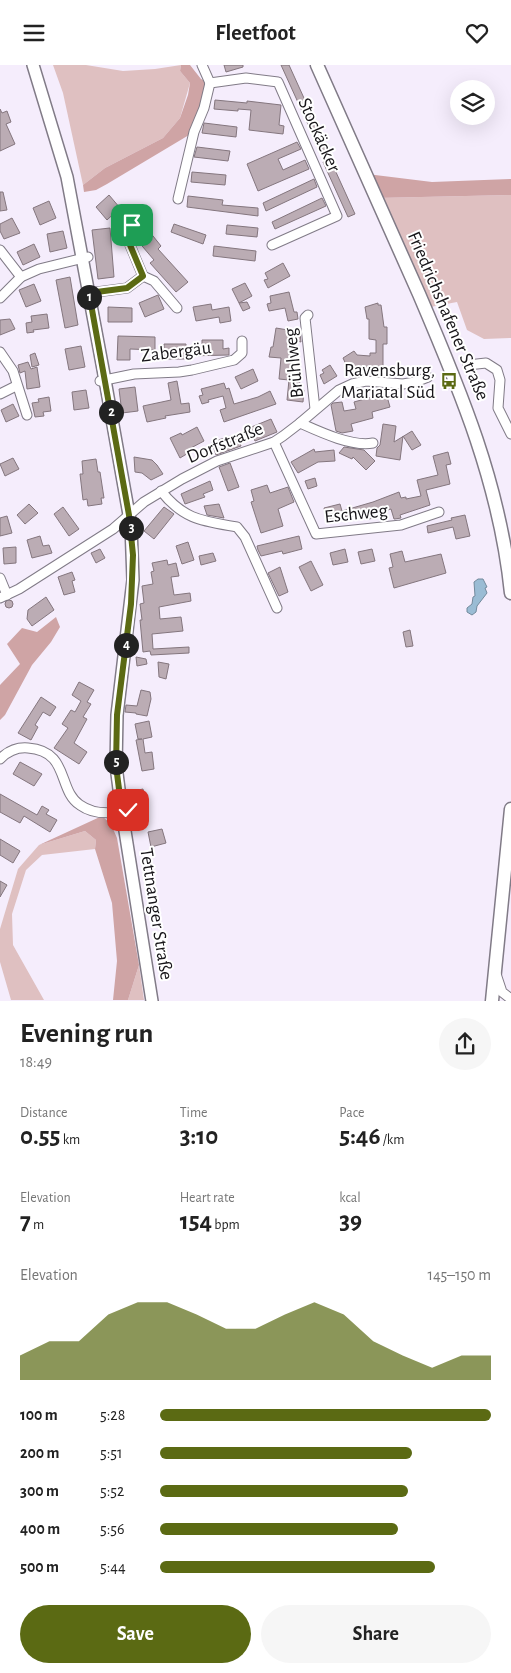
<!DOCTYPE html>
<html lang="en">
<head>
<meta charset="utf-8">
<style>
	:root { --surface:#fff; --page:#f6f6f6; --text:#222; --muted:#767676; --accent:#5b6a13 }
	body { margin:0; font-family:"Alegreya Sans",sans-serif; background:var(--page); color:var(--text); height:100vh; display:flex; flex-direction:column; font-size:19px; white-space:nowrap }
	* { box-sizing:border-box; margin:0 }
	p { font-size:16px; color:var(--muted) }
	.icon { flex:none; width:28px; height:28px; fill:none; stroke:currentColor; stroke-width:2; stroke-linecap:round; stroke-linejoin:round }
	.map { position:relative; height:936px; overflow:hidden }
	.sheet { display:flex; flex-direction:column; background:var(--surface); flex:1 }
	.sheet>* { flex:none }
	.controls { position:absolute; left:450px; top:15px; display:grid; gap:10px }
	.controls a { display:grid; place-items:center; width:45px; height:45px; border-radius:50%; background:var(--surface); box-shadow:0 5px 20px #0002; font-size:25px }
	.pin { position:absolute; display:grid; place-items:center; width:42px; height:42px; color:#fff; margin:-21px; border-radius:10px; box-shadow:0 2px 8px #0006 }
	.km { position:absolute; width:25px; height:25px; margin:-12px; border-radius:50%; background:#222; color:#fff; font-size:14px; line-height:25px; text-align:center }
	.round { display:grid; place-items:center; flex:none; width:52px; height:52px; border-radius:26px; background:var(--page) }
	.headline { display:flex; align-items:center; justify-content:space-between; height:85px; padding:0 20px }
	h1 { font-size:28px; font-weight:600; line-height:38px }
	.metrics { display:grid; grid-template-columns:repeat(3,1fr); gap:8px; height:85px; padding:5px 20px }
	.metrics div { display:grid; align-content:center }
	.metrics b { font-size:25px; font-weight:600 }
	.metrics small { font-size:14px; font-weight:400 }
	.metrics p { font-size:14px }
	.chart { height:140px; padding:10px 20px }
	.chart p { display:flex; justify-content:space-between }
	.chart svg { width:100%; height:90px; margin-top:5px; fill:var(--accent); opacity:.7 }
	.cta { display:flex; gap:10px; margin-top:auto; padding:10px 20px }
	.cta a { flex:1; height:58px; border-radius:30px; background:var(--accent); color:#fff; font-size:20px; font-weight:600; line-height:58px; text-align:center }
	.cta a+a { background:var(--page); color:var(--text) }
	ul { padding:0 20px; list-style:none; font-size:16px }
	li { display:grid; grid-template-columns:80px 60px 1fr; align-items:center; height:38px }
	li i { height:12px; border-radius:6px; background:var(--accent) }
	header { display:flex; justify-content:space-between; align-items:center; height:65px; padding:0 20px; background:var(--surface); font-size:22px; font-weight:600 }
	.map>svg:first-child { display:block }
	.green { fill:#dfc0c1 }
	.forest { fill:#cfa4a5 }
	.water { fill:#9abcd4; stroke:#738a9c }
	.building { fill:#bbacb4; stroke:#84767e }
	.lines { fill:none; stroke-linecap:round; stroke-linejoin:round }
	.minor-casing { stroke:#817b87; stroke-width:11 }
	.tertiary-casing { stroke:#817b87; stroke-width:14 }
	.secondary-casing { stroke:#817b87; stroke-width:15 }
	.minor { stroke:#fff; stroke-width:9 }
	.tertiary { stroke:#fff; stroke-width:11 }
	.secondary { stroke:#fff; stroke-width:12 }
	.route-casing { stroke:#fff; stroke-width:10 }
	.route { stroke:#5b6a13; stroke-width:6 }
	.labels { text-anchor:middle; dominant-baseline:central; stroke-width:4; stroke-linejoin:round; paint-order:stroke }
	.street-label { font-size:19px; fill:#171519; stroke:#fff }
	.poi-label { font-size:19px; fill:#171519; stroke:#fff; text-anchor:end }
</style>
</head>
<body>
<header><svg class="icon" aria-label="menu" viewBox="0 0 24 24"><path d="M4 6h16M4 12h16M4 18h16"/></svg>Fleetfoot<svg class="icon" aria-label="heart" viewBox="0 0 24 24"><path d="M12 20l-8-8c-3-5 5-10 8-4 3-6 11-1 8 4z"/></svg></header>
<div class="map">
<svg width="511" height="936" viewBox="0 0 511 936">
	<rect width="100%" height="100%" fill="#f5edfc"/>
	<g class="green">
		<polygon points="53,0 86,0 123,6 155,4 181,0 180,6 190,18 180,53 163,73 105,103 83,120 63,28"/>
		<polygon points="511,130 511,273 484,274 467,265 457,237 425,243 377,133"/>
		<polygon points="85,766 96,775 95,784 42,790 26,805 12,849 13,880 44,935 11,935 0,897 0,864 18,804 39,780"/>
		<polygon points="139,900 144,935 128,935"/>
	</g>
	<g class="forest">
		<polygon points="181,0 190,0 201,14 210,18 194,67 107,119 96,125 84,127 83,120 105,103 163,73 180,53 188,30 190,18 180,6"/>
		<polygon points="367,109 432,117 511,114 511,130 377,133"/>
		<polygon points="56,552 60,562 51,577 32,600 5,650 0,655 0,620 20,599 7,579 22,563 37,567"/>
		<polygon points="102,751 111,759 117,773 139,900 128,935 113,935 117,896 112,838 95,784 96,775 85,766 39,780"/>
	</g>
	<polygon class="water" points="478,514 483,514 487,522 485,523 487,528 477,541 476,547 472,550 467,547 467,543 472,539 473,532 475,531 474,517"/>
	<g class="building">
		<polygon points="224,0 243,0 243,2 226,7"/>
		<polygon points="281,0 289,0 328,86 321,88"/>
		<polygon points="215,35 247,38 247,36 281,40 279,60 284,61 283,69 249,65 251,45 238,44 238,46 214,44"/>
		<polygon points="0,44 2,48 7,46 11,57 6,59 15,79 0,86"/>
		<polygon points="204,58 237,62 236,72 202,68"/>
		<polygon points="297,77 301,84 278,94 283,105 305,95 309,104 258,126 247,99"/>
		<polygon points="197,82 230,86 228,96 194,92"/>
		<polygon points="330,94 355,149 348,152 323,97"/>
		<polygon points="192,107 226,110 225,120 191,117"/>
		<polygon points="314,114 317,122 266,146 263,138"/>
		<polygon points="0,127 3,127 7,145 0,146"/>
		<polygon points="109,130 120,143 107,155 96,142"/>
		<polygon points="188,131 223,135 222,140 258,143 258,151 187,142"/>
		<polygon points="322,133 326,141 275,164 272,157"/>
		<polygon points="49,136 56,153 40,160 33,143"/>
		<polygon points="12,153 20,168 4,174 0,166 0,159"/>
		<polygon points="174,159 206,170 203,179 171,167"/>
		<polygon points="227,160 258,163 257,172 226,169"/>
		<polygon points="110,163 114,212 98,214 92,165"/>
		<polygon points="63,166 67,183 50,187 47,169"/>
		<polygon points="149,166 161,181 158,184 188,217 176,227 150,198 154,195 137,175"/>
		<polygon points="34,179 40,192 23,200 17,187"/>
		<polygon points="214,181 256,186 255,196 213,191"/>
		<polygon points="283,198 290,211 268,223 264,215 268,214 265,208"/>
		<polygon points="70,212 78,260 65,263 56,215"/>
		<polygon points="245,218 252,231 239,238 232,224"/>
		<polygon points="34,219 41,236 26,242 19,225"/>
		<polygon points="289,227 294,247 297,247 298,254 288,256 285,243 269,246 267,239 271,238 270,231"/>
		<polygon points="158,230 164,244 145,252 139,238"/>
		<polygon points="247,237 250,243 243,246 239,238"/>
		<polygon points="378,238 378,240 381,240 384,262 387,262 387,279 383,279 383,302 375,302 375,309 368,309 368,305 349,306 343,293 354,286 357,290 370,291 370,288 376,288 376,275 369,274 369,254 367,254 365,242"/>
		<polygon points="211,239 212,245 229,242 231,256 220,258 219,252 196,256 193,242"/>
		<polygon points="108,242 132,243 132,257 108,257"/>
		<polygon points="47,249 49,263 33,265 34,267 27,268 26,258 32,257 31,251"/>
		<polygon points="10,254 15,264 0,270 0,255"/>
		<polygon points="276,263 300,267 301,277 297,276 293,304 301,305 299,324 304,325 303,337 287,335 289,315 279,314 281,293 269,292 271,282 273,282"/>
		<polygon points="118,271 155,272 155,285 130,284 130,295 117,295"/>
		<polygon points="202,275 223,275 223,284 229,283 229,290 186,291 185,294 164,294 164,279 186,279 186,284 202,284"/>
		<polygon points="81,281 85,302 69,305 65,284"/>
		<polygon points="35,288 39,300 32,302 30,290"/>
		<polygon points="28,297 31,304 37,302 40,322 27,324 25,306 20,308 18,300"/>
		<polygon points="330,300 337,311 324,319 320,310 324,308 322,305"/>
		<polygon points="253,304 258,316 241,324 235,312"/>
		<polygon points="177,316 181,339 189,338 190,347 165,351 166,353 147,357 143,341 171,335 168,318"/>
		<polygon points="224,318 226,324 229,323 234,339 258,332 270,326 276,339 224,357 220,345 226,343 223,331 208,335 209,337 202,339 199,331 203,330 201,324"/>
		<polygon points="135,322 138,346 122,348 119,324"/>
		<polygon points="86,325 89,343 74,345 72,327"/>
		<polygon points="386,328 390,342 372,347 373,353 351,359 353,366 342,368 336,366 331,340 333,338 342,337 344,346 356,344 354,337"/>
		<polygon points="49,332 51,346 43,347 44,351 35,352 32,338 39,337 38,334"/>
		<polygon points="13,339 19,351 6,357 1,345"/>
		<polygon points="271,354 277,367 255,376 249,363"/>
		<polygon points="383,359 396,361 394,377 412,366 421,380 412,385 403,371 400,395 376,391 377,383 380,380"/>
		<polygon points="197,362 204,376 189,384 190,387 180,393 170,373 181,368 182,370"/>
		<polygon points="237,369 241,381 216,390 212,377"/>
		<polygon points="344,382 364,385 375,396 366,405 353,392 352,394 339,388"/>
		<polygon points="314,384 315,387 334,385 335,396 318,397 298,408 291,397"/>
		<polygon points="448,387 451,399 446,400 450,419 426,425 430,440 400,450 401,453 395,454 394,454 391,444 377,448 378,452 369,454 368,449 353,452 352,450 327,456 324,443 340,439 342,446 373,437 399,427 401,433 406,432 406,434 421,431 417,415 438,410 433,391"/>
		<polygon points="134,392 152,395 157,400 163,409 151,415 142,408 135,407"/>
		<polygon points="13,393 19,404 5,411 0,399"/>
		<polygon points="96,394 98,407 100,407 104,433 101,433 102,439 88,441 87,434 83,435 80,409 83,409 82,396"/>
		<polygon points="230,398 239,422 228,426 219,402"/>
		<polygon points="315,413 317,421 308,424 305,416"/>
		<polygon points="210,416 213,425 203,429 205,432 185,439 181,429"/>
		<polygon points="267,420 270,428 288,422 294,437 278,444 283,461 261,468 251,437 254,436 251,425"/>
		<polygon points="29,439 38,448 25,459 17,450"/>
		<polygon points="219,439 224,453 207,450 204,441"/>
		<polygon points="63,442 79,464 69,471 54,449"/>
		<polygon points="164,442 174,449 154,474 144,466"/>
		<polygon points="465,450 470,471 456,474 453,462 428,468 427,461 452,455 451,453"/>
		<polygon points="7,451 12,468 0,471 0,453"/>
		<polygon points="40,471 43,481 49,480 52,488 32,493 27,475"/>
		<polygon points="299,471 302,484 283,489 282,486 261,491 258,485 257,481"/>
		<polygon points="188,477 194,495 182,499 176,481"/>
		<polygon points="16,482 16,498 4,499 3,483"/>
		<polygon points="100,484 105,493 96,498 91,488"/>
		<polygon points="345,484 348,497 333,500 330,488"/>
		<polygon points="372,484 375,496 361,499 358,487"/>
		<polygon points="402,486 405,497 441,489 446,508 394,523 389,503 393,502 390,489"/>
		<polygon points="213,488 216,496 201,500 199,491"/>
		<polygon points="167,495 168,500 176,498 179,511 171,512 174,530 190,528 191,536 159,542 160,554 181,552 183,566 152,569 153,584 189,582 189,588 151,590 150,586 143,587 140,555 142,555 140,539 144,538 142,521 153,519 151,507 154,506 152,498"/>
		<polygon points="311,496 323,520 311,526 299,502"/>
		<polygon points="280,502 288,527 279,531 268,508"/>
		<polygon points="72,507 75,515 72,516 75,527 64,530 58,512"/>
		<polygon points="46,532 54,545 32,561 27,554 28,545"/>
		<circle cx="9" cy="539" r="4"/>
		<polygon points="410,565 413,581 406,582 403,567"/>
		<polygon points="136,592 146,594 147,599 137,601"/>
		<polygon points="158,597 169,599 166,614 159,612"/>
		<polygon points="79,617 94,625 87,637 91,639 83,652 87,654 74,678 87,687 79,699 54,683 68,663 62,659 71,645 75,647 81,636 72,630"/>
		<polygon points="141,625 150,627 151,634 147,651 136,649 136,648 125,647 126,640 137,641"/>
		<polygon points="41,632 56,642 50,651 43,647 35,660 38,662 31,675 18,668"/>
		<polygon points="149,656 152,672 143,674 145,688 152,687 154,704 142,706 136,675 142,674 138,674 135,659"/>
		<polygon points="20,697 42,709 34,721 13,709"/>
		<polygon points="143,724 148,747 135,750 129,727"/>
		<polygon points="0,729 37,750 42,741 49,745 46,749 57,755 50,767 24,751 20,758 0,747"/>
		<polygon points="162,764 166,778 151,782 148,767"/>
		<polygon points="0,774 20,786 13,798 0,790"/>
		<polygon points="0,816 7,820 0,832"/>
	</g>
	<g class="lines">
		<g class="minor-casing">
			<g id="minor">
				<polyline points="202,0 210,18"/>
				<polyline points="210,18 246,13 278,17 337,151 272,180"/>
				<polyline points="178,134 194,67 204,43 210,18"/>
				<polyline points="0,185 21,212"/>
				<polyline points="143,211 154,216 177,243"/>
				<polyline points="89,228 127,223 143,211 130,180 132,159"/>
				<polyline points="0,233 21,212 39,204 88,192"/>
				<polyline points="308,250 305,253 315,344"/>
				<polyline points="0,287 13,306 27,350"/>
				<polyline points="468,300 486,298 497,305 500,315 498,343 511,369"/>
				<polyline points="100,316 134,309 179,307 192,305 234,295 242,288 242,276"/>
				<polyline points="0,329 16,321"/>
				<path d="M300,358C320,367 352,382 373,378"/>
				<polyline points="274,377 316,469 401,460 439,447"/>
				<path d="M161,426C184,455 203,456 237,462L245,472L277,543"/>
				<polyline points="0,513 7,530"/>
				<polyline points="0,533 19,524 113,464 144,437 182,414 217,396 274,377 283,371 300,358 339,325 352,319 366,316 403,319 415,317 428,312"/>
				<path d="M0,694C8,686 17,682 28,683C70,686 57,725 80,740C94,750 112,749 128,745"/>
				<polyline points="496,909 502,927 511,934"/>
			</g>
		</g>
		<g class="tertiary-casing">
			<polyline id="tertiary" points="33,0 67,112 105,315 131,461 133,515 117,650 116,701 122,747 152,936"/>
		</g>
		<g class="secondary-casing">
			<g id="secondary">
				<path d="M317,0C351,76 385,152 419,229C461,327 500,420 511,528"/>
				<polyline points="492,936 511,744"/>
			</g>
		</g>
		<use href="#minor" class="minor"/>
		<use href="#tertiary" class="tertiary"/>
		<use href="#secondary" class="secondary"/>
	</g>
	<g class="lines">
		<g class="route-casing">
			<polyline id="route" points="128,745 122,747 116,701 117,650 131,539 133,490 129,450 89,228 127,223 143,211 130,180 132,160"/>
		</g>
		<use href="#route" class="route"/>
	</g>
	<defs>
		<g id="bus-bare" transform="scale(1.35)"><path d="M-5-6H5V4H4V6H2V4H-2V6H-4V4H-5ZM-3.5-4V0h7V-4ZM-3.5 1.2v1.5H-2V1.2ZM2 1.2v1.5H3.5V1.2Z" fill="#5b6a13" stroke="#fff" stroke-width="2.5" paint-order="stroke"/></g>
	</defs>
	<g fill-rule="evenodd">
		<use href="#bus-bare" x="449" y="316"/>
	</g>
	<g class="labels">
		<g class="street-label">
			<text transform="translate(319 70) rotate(66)">Stockäcker</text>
			<text transform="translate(448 251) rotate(67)">Friedrichshafener Straße</text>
			<text transform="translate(176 287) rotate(-7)">Zabergäu</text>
			<text transform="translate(294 298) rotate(-96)">Brühlweg</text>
			<text transform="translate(225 378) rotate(-22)">Dorfstraße</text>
			<text transform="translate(356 449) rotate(-6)">Eschweg</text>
			<text transform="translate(156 849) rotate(81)">Tettnanger Straße</text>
		</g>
		<g class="poi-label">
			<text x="435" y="305">Ravensburg,<tspan x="435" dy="22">Mariatal Süd</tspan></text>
		</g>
	</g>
</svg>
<div class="controls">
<a><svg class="icon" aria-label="layers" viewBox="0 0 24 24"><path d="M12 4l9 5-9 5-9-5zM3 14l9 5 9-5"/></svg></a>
</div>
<div class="pin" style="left:132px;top:160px;background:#1e9e55"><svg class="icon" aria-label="arrive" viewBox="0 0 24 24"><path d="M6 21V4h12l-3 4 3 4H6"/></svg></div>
<div class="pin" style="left:128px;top:745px;background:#d93025"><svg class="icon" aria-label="check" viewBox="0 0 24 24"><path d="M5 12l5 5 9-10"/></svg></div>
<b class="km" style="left:89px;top:232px">1</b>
<b class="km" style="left:111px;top:347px">2</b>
<b class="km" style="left:131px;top:463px">3</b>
<b class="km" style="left:126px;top:580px">4</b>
<b class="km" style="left:116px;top:697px">5</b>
</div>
<section class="sheet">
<div class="headline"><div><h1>Evening run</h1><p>18:49</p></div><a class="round"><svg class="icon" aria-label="share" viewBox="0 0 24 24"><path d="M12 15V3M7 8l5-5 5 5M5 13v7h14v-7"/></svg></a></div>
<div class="metrics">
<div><p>Distance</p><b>0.55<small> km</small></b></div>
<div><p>Time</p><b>3:10</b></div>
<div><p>Pace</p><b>5:46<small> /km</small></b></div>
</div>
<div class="metrics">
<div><p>Elevation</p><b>7<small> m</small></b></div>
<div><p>Heart rate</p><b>154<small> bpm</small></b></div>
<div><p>kcal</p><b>39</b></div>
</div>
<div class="chart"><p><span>Elevation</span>145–150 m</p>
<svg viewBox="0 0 160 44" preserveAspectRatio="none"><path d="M0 44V32L10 25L20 25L30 12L40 6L50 6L60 12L70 19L80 19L90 12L100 6L110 12L120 25L130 32L140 38L150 32L160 32V44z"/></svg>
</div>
<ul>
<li><b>100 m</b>5:28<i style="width:100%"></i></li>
<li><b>200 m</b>5:51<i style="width:76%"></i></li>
<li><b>300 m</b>5:52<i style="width:75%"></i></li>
<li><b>400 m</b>5:56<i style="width:72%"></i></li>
<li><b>500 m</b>5:44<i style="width:83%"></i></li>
</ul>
<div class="cta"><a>Save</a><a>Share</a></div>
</section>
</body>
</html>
